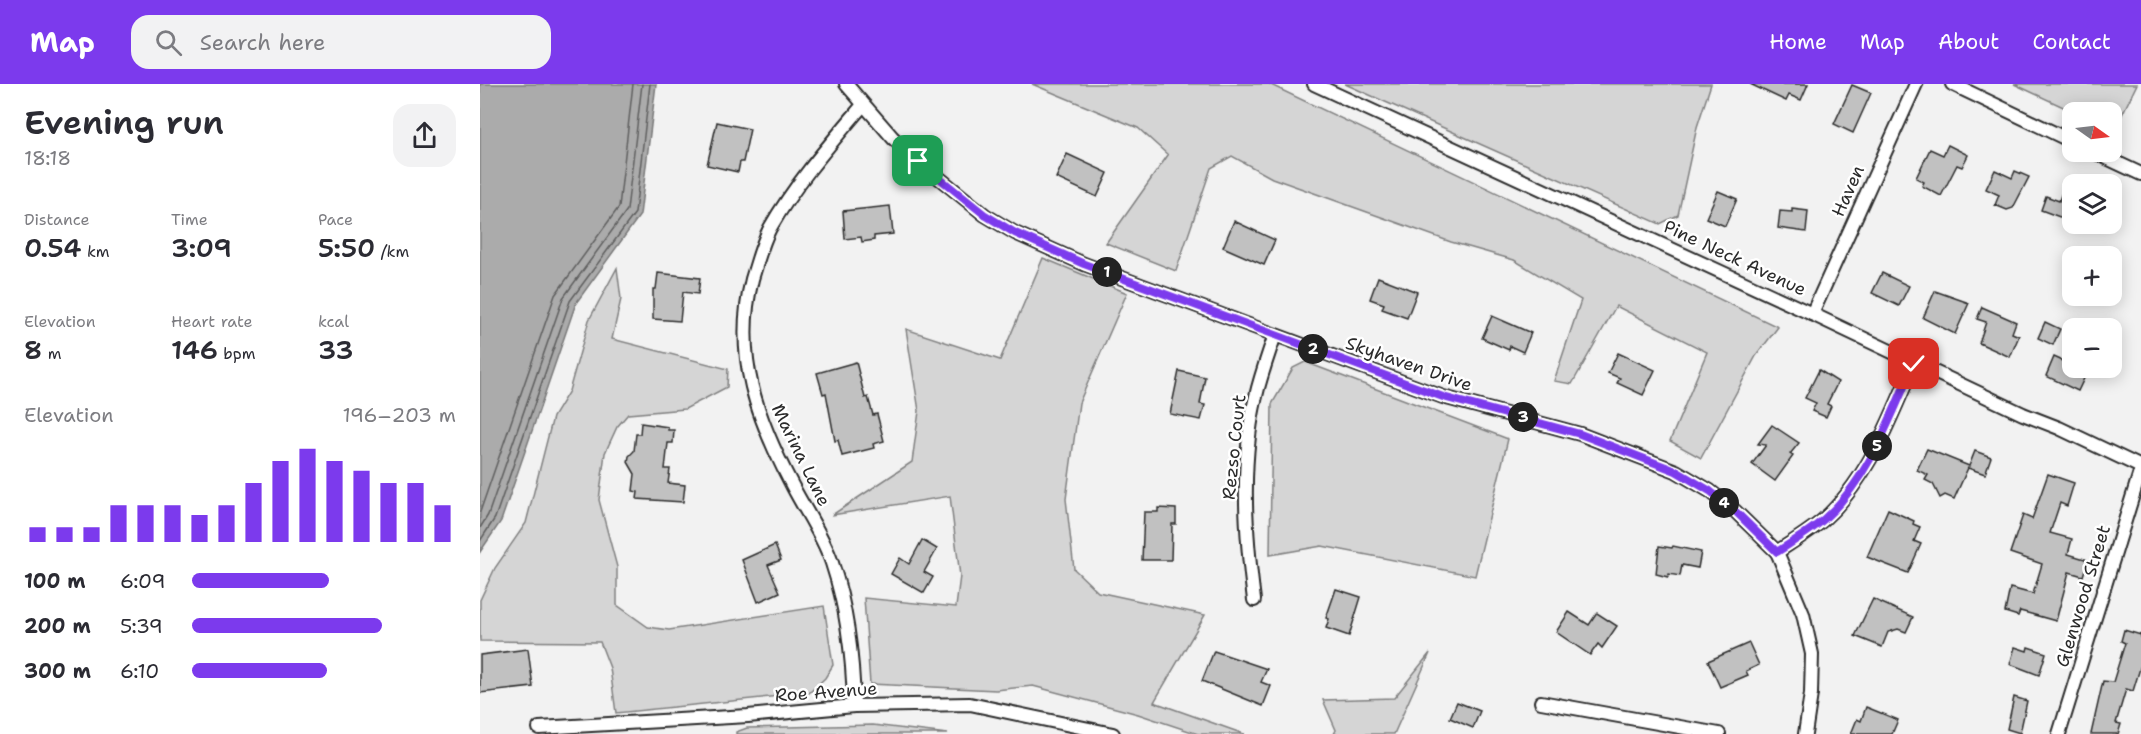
<!DOCTYPE html>
<html lang="en">
<head>
<meta charset="utf-8">
<style>
	:root { --surface:#fff; --page:#f2f2f3; --text:#2b2b33; --muted:#7c7c81; --accent:#7c3aed }
	body { margin:0; font-family:"Shantell Sans",sans-serif; background:var(--page); color:var(--text); height:100vh; display:flex; flex-direction:column; font-size:22px; white-space:nowrap }
	* { box-sizing:border-box; margin:0 }
	p { font-size:20px; color:var(--muted) }
	.icon { flex:none; width:33px; height:33px; fill:none; stroke:currentColor; stroke-width:2; stroke-linecap:round; stroke-linejoin:round }
	.map { position:relative; flex:1; overflow:hidden }
	.drawer { display:flex; flex-direction:column; background:var(--surface); width:480px }
	.drawer>* { flex:none }
	.needle { width:39px; rotate:104deg }
	.buttons { position:absolute; left:1582px; top:18px; display:grid; gap:12px }
	.buttons a { display:grid; place-items:center; width:60px; height:60px; border-radius:12px; background:var(--surface); box-shadow:0 3px 15px #0003; font-size:30px }
	.pin { position:absolute; display:grid; place-items:center; width:51px; height:51px; color:#fff; margin:-26px; border-radius:12px; box-shadow:0 3px 9px #0006 }
	.km { position:absolute; width:30px; height:30px; margin:-15px; border-radius:50%; background:#222; color:#fff; font-size:16px; line-height:30px; text-align:center }
	.round { display:grid; place-items:center; flex:none; width:63px; height:63px; border-radius:18px; background:var(--page) }
	.summary { display:flex; align-items:center; justify-content:space-between; height:102px; padding:0 24px }
	h1 { font-size:33px; font-weight:600; line-height:45px }
	.metrics { display:grid; grid-template-columns:repeat(3,1fr); gap:9px; height:102px; padding:6px 24px }
	.metrics div { display:grid; align-content:center }
	.metrics b { font-size:26px; font-weight:600 }
	.metrics small { font-size:16px; font-weight:400 }
	.metrics p { font-size:16px }
	.chart { height:168px; padding:12px 24px }
	.chart p { display:flex; justify-content:space-between }
	.chart svg { width:100%; height:108px; margin-top:6px; stroke:var(--accent); stroke-width:6 }
	ul { padding:0 24px; list-style:none; font-size:20px }
	li { display:grid; grid-template-columns:96px 72px 1fr; align-items:center; height:45px }
	li i { height:15px; border-radius:8px; background:var(--accent) }
	header { display:flex; align-items:center; gap:36px; box-sizing:border-box; height:84px; padding:0 30px; background:var(--accent); color:#fff }
	header strong { font-size:28px }
	nav { display:flex; gap:33px; margin-inline-start:auto; font-size:21px }
	.search { width:420px; height:54px; background:var(--page); display:flex; align-items:center; gap:15px; box-sizing:border-box; padding:0 21px; border-radius:18px; color:var(--muted); font-size:22px }
	main { display:flex; flex:1; min-height:0 }
	.map>svg:first-child { display:block }
	.green { fill:#d5d5d5; stroke:#808080; stroke-width:1.5 }
	.water { fill:#ababab; stroke:#787878; stroke-width:1.5 }
	.lines { fill:none; stroke-linecap:round; stroke-linejoin:round }
	.shore { stroke:#5e5e5e; stroke-width:1.5 }
	.building { fill:#c1c1c1; stroke:#2b2b2b; stroke-width:1.5 }
	.minor-casing { stroke:#2b2b2b; stroke-width:16 }
	.minor { stroke:#fff; stroke-width:12 }
	.route-casing { stroke:#fff; stroke-width:12 }
	.route { stroke:#7c3aed; stroke-width:8 }
	.labels { text-anchor:middle; dominant-baseline:central; stroke-width:5; stroke-linejoin:round; paint-order:stroke }
	.street-label { font-size:18px; fill:#2b2b2b; stroke:#fff }
</style>
</head>
<body>
<header>
<strong>Map</strong>
<div class="search"><svg class="icon" aria-label="search" viewBox="0 0 24 24"><circle cx="10" cy="10" r="6"/><path d="M15 15l6 6"/></svg>Search here</div>
<nav><a>Home</a><a>Map</a><a>About</a><a>Contact</a></nav>
</header>
<main>
<section class="drawer">
<div class="summary"><div><h1>Evening run</h1><p>18:18</p></div><a class="round"><svg class="icon" aria-label="share" viewBox="0 0 24 24"><path d="M12 15V3M7 8l5-5 5 5M5 13v7h14v-7"/></svg></a></div>
<div class="metrics">
<div><p>Distance</p><b>0.54<small> km</small></b></div>
<div><p>Time</p><b>3:09</b></div>
<div><p>Pace</p><b>5:50<small> /km</small></b></div>
</div>
<div class="metrics">
<div><p>Elevation</p><b>8<small> m</small></b></div>
<div><p>Heart rate</p><b>146<small> bpm</small></b></div>
<div><p>kcal</p><b>33</b></div>
</div>
<div class="chart"><p><span>Elevation</span>196–203 m</p>
<svg viewBox="0 0 160 44" preserveAspectRatio="none"><path d="M5 44V38M15 44V38M25 44V38M35 44V29M45 44V29M55 44V29M65 44V33M75 44V29M85 44V20M95 44V11M105 44V6M115 44V11M125 44V15M135 44V20M145 44V20M155 44V29"/></svg>
</div>
<ul>
<li><b>100 m</b>6:09<i style="width:52%"></i></li>
<li><b>200 m</b>5:39<i style="width:72%"></i></li>
<li><b>300 m</b>6:10<i style="width:51%"></i></li>
</ul>
</section>
<div class="map">
<svg width="1661" height="650" viewBox="0 0 1661 650">
	<rect width="100%" height="100%" fill="#f2f2f2"/>
	<filter id="ink" filterUnits="userSpaceOnUse"><feTurbulence type="fractalNoise" baseFrequency=".0167" numOctaves="2"/><feDisplacementMap in="SourceGraphic" scale="12" xChannelSelector="R" yChannelSelector="G"/><feConvolveMatrix kernelMatrix="1 2 1 2 8 2 1 2 1" color-interpolation-filters="sRGB"/></filter>
	<g filter="url(#ink)">
		<g class="green">
			<polygon points="552,0 789,0 1298,243 1276,272 1221,374 1190,357 1227,268 1136,222 1092,300 1074,297 1101,216 1034,176 971,158 792,94 752,72 731,84 696,187 626,159 688,71 658,44"/>
			<polygon points="865,0 1231,0 1217,43 1198,131 1180,140"/>
			<polygon points="1534,0 1657,0 1634,47 1632,46 1632,28 1594,28"/>
			<polygon points="563,174 647,209 599,319 586,415 594,485 618,508 725,531 674,618 764,650 718,650 658,630 553,602 516,606 390,600 384,514 476,523 480,492 470,412 352,431 432,378 439,327 426,245 520,276"/>
			<polygon points="137,184 141,215 132,255 248,285 247,303 205,325 148,330 137,343 125,369 119,416 137,483 137,521 168,543 189,546 344,522 353,581 345,594 329,609 136,629 130,584 120,558 0,557 0,516 15,484 46,439 73,333 89,307 109,236"/>
			<polygon points="825,278 1028,355 995,492 842,462 790,471 792,320 813,284"/>
			<polygon points="950,569 914,650 854,650 856,646 843,616 914,614"/>
			<polygon points="393,641 468,650 256,650 256,648 267,644"/>
		</g>
		<polygon class="water" points="0,0 176,0 160,131 96,219 21,437 0,468"/>
		<g class="lines">
			<g class="shore">
				<polyline points="0,428 75,211 139,123 153,0"/>
				<polyline points="0,444 8,431 83,214 147,126 162,0"/>
				<polyline points="0,457 15,434 90,217 155,129 170,0"/>
			</g>
		</g>
		<g class="building">
			<polygon points="1270,0 1328,0 1321,16 1309,11 1306,17"/>
			<polygon points="1372,1 1391,9 1373,49 1354,40"/>
			<polygon points="237,38 270,45 263,78 260,78 258,88 227,81"/>
			<polygon points="1468,61 1488,71 1482,83 1477,81 1461,112 1442,102 1444,98 1436,94 1450,65 1463,71"/>
			<polygon points="587,70 628,89 617,113 576,94"/>
			<polygon points="1515,86 1532,94 1535,87 1549,93 1533,124 1527,126 1515,121 1519,111 1506,105"/>
			<polygon points="1238,107 1257,115 1245,142 1226,134"/>
			<polygon points="1581,111 1593,116 1593,138 1561,126 1566,112 1579,117"/>
			<polygon points="410,122 413,150 394,152 394,156 382,158 381,153 365,155 363,127"/>
			<polygon points="1312,125 1328,127 1326,148 1298,144 1300,127 1312,128"/>
			<polygon points="754,137 795,156 784,181 743,163"/>
			<polygon points="178,189 220,194 218,210 203,208 200,237 173,235 173,205 176,205"/>
			<polygon points="1402,189 1429,202 1419,222 1392,209"/>
			<polygon points="898,193 937,208 927,234 902,225 904,220 890,215"/>
			<polygon points="1455,207 1489,219 1475,250 1443,234"/>
			<polygon points="1502,223 1536,238 1532,249 1539,252 1530,273 1499,259 1506,238 1497,235"/>
			<polygon points="1012,232 1051,249 1043,268 1030,262 1029,266 1002,254"/>
			<polygon points="1565,238 1580,245 1573,261 1558,254"/>
			<polygon points="1138,269 1175,286 1163,311 1137,299 1140,294 1128,289"/>
			<polygon points="1574,273 1607,288 1598,307 1566,292"/>
			<polygon points="376,278 385,314 388,313 393,331 397,330 404,357 393,360 394,364 362,372 358,356 355,357 346,309 343,310 337,289"/>
			<polygon points="1339,286 1358,298 1347,320 1351,322 1346,333 1332,327 1336,319 1325,314"/>
			<polygon points="699,287 725,293 720,320 725,321 721,336 690,330"/>
			<polygon points="161,339 188,343 188,346 194,346 193,359 188,359 185,385 190,385 188,399 205,401 203,418 157,415 158,408 153,407 155,390 148,378 149,372 154,367 156,350 160,350"/>
			<polygon points="1292,341 1319,359 1310,370 1313,372 1295,397 1272,380 1286,361 1278,360"/>
			<polygon points="1447,365 1489,382 1495,367 1511,373 1505,390 1488,384 1474,415 1465,411 1460,414 1453,400 1445,396 1448,391 1437,386"/>
			<polygon points="1568,390 1594,399 1587,422 1580,419 1570,449 1592,455 1588,470 1608,476 1603,492 1589,488 1576,537 1540,527 1538,532 1525,528 1530,504 1553,510 1562,480 1530,469 1543,431 1552,435"/>
			<polygon points="678,424 696,425 696,440 692,440 691,476 662,476 664,428 678,428"/>
			<polygon points="1408,425 1434,437 1433,440 1440,443 1434,457 1441,460 1428,489 1387,473"/>
			<polygon points="442,456 457,465 444,488 453,493 444,509 411,490 420,474 429,480"/>
			<polygon points="295,461 301,476 288,481 300,508 278,518 262,476"/>
			<polygon points="1179,462 1192,464 1193,462 1221,468 1218,484 1202,481 1200,492 1189,490 1188,493 1176,490"/>
			<polygon points="856,505 881,513 869,552 846,544 849,535 846,534"/>
			<polygon points="1393,515 1433,533 1426,548 1418,545 1408,548 1402,563 1375,552"/>
			<polygon points="1089,528 1109,541 1117,529 1137,542 1122,564 1118,560 1110,571 1076,548"/>
			<polygon points="1644,546 1661,551 1661,581 1653,607 1646,605 1636,639 1641,640 1638,650 1611,650 1623,597 1633,598 1645,559 1641,557"/>
			<polygon points="1269,559 1279,581 1266,587 1268,591 1240,603 1228,577"/>
			<polygon points="1535,563 1547,567 1548,563 1566,569 1559,591 1530,580"/>
			<polygon points="48,565 53,603 0,609 0,571"/>
			<polygon points="734,567 787,585 781,598 791,602 783,622 722,597"/>
			<polygon points="1534,613 1547,617 1540,649 1527,645"/>
			<polygon points="977,618 1000,627 993,644 970,634"/>
			<polygon points="1386,623 1418,636 1412,650 1371,650 1377,635 1381,637"/>
		</g>
		<g class="lines">
			<g class="minor-casing">
				<g id="minor">
					<polyline points="366,0 413,54 438,77 505,131 535,149 604,180 963,313 1100,350 1196,387 1230,407 1255,427 1297,468 1323,530 1332,570 1331,610 1325,650"/>
					<polyline points="834,0 1332,230 1543,330 1579,344 1661,383"/>
					<polyline points="1472,0 1593,58"/>
					<polyline points="1614,68 1661,90"/>
					<polyline points="1332,230 1436,0"/>
					<path d="M1297,468C1312,458 1329,448 1343,436C1389,395 1410,334 1434,280"/>
					<path d="M774,516C765,446 760,373 778,304C783,286 789,268 795,251"/>
					<polyline points="1061,618 1239,650"/>
					<path d="M374,622C373,575 367,524 352,479C343,452 326,428 313,403C277,335 253,272 272,195C277,179 282,159 290,144C315,100 350,60 383,21"/>
					<polyline points="59,644 268,632 374,622 490,620 633,650"/>
					<polyline points="1579,650 1661,385"/>
				</g>
			</g>
			<use href="#minor" class="minor"/>
		</g>
	</g>
	<g class="lines" filter="url(#ink)">
		<g class="route-casing">
			<path id="route" d="M438,77L505,131L535,149L604,180L963,313L1100,350L1196,387L1230,407L1255,427L1297,468C1312,458 1329,448 1343,436C1389,395 1410,334 1434,280"/>
		</g>
		<use href="#route" class="route"/>
	</g>
	<g class="labels">
		<g class="street-label">
			<text transform="translate(1368 107) rotate(-66)">Haven</text>
			<text transform="translate(1255 174) rotate(25)">Pine Neck Avenue</text>
			<text transform="translate(929 280) rotate(19)">Skyhaven Drive</text>
			<text transform="translate(754 363) rotate(-84)">Rezso Court</text>
			<text transform="translate(321 371) rotate(64)">Marina Lane</text>
			<text transform="translate(1603 512) rotate(-73)">Glenwood Street</text>
			<text transform="translate(346 608) rotate(-4)">Roe Avenue</text>
		</g>
	</g>
</svg>
<div class="buttons">
<a><svg class="needle" viewBox="-14 -14 28 28"><path d="M0-13l5 13h-10z" fill="#e53935"/><path d="M0 13l5-13h-10z" fill="#7c7c81"/></svg></a>
<a><svg class="icon" aria-label="layers" viewBox="0 0 24 24"><path d="M12 4l9 5-9 5-9-5zM3 14l9 5 9-5"/></svg></a>
<a>+</a>
<a>−</a>
</div>
<div class="pin" style="left:438px;top:77px;background:#1e9e55"><svg class="icon" aria-label="arrive" viewBox="0 0 24 24"><path d="M6 21V4h12l-3 4 3 4H6"/></svg></div>
<div class="pin" style="left:1434px;top:280px;background:#d93025"><svg class="icon" aria-label="check" viewBox="0 0 24 24"><path d="M5 12l5 5 9-10"/></svg></div>
<b class="km" style="left:627px;top:188px">1</b>
<b class="km" style="left:833px;top:265px">2</b>
<b class="km" style="left:1043px;top:333px">3</b>
<b class="km" style="left:1244px;top:419px">4</b>
<b class="km" style="left:1397px;top:362px">5</b>
</div>
</main>
</body>
</html>
